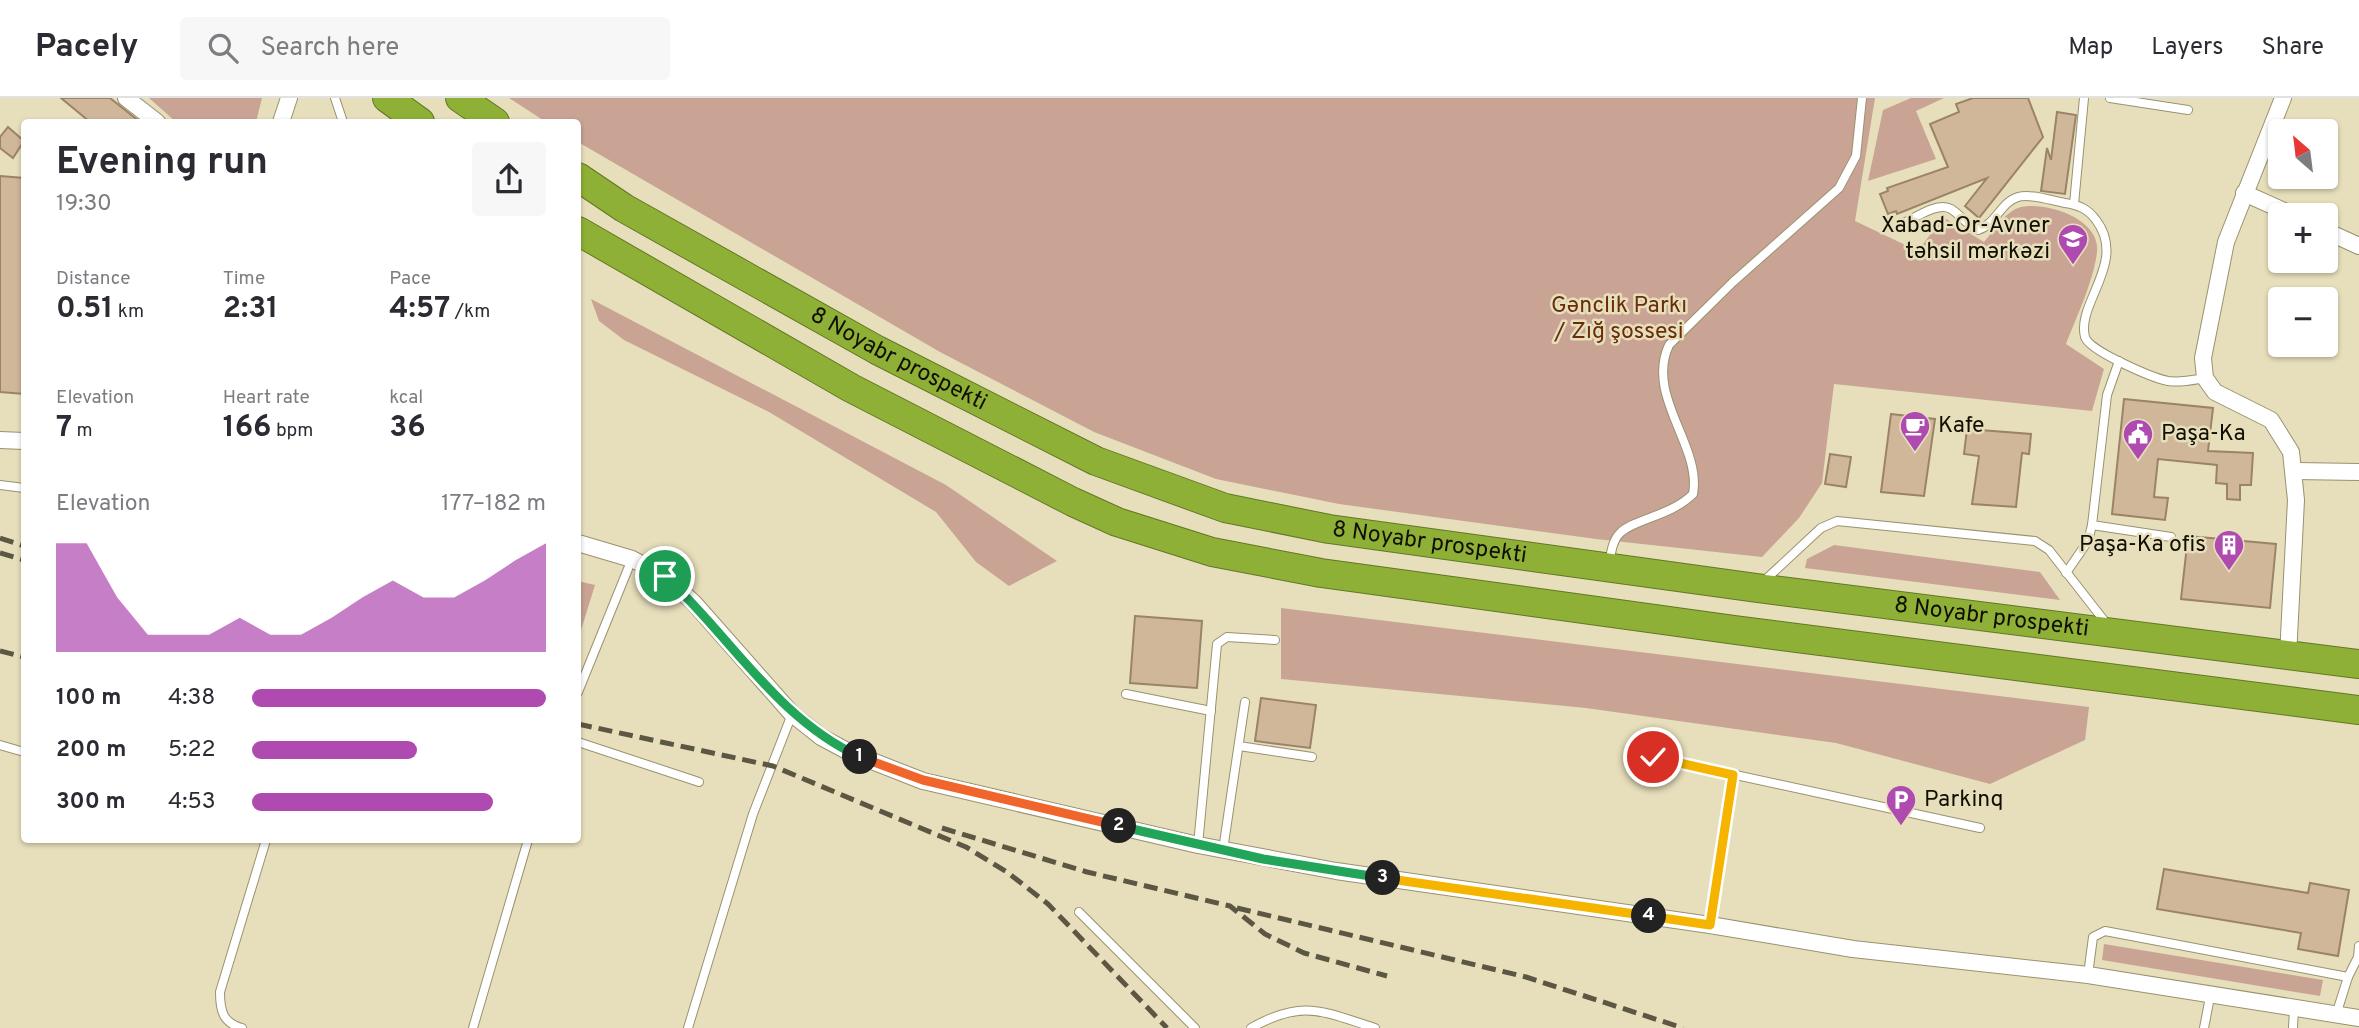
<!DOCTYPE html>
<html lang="en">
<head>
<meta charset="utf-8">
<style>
	:root { --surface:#fff; --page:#f7f7f7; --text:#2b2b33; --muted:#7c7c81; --line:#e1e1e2; --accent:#ae4ab0 }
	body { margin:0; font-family:Overpass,sans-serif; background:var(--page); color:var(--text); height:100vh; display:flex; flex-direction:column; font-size:26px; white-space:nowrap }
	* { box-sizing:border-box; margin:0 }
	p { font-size:23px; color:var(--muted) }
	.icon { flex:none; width:38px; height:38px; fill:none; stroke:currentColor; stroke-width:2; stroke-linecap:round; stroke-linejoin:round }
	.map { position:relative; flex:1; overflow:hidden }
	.sheet { position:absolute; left:21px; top:21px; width:560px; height:724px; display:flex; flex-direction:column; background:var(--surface); border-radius:7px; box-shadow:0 2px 5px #0004 }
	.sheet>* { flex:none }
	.needle { width:46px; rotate:332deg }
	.controls { position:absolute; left:2268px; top:21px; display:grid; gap:14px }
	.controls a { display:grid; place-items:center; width:70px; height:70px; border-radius:7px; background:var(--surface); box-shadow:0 2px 5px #0004; font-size:35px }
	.pin { position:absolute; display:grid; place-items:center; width:60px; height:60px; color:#fff; margin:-30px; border:4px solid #fff; border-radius:50%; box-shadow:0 2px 7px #0007 }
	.km { position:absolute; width:35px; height:35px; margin:-18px; border-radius:50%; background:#222; color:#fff; font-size:19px; line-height:35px; text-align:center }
	.round { display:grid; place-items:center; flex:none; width:74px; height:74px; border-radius:7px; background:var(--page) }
	.overview { display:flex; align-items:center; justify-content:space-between; height:119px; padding:0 35px }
	h1 { font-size:38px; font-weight:700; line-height:52px }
	.stats { display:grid; grid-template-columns:repeat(3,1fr); gap:10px; height:119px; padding:7px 35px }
	.stats div { display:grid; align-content:center }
	.stats b { font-size:30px; font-weight:700 }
	.stats small { font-size:19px; font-weight:400 }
	.stats p { font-size:19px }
	.chart { height:196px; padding:14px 35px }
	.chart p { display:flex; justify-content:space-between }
	.chart svg { width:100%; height:126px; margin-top:7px; fill:var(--accent); opacity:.7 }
	ul { padding:0 35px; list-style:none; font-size:23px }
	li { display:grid; grid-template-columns:112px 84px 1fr; align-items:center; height:52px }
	li i { height:18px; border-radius:9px; background:var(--accent) }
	header { display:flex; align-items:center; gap:42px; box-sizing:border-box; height:98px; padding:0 35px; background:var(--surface); border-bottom:2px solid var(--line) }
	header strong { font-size:33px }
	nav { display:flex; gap:38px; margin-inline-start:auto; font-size:24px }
	.search { width:490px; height:63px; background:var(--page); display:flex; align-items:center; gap:18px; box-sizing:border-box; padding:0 24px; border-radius:7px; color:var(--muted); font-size:26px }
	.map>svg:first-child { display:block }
	.green { fill:#c9a494 }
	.building { fill:#d0b79a; stroke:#9b8368; stroke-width:2 }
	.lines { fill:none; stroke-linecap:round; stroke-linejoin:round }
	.lane-casing { stroke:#999270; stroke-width:10 }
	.street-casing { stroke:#999270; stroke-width:18 }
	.highway-casing { stroke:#637724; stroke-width:30 }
	.lane { stroke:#fff; stroke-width:8 }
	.street { stroke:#fff; stroke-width:16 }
	.highway { stroke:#8fb036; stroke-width:28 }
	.rail { stroke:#5c5743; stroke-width:5; stroke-dasharray:14 7; stroke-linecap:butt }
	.split-1-casing { stroke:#fff; stroke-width:14 }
	.split-2-casing { stroke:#fff; stroke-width:14 }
	.split-3-casing { stroke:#fff; stroke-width:14 }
	.split-4-casing { stroke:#fff; stroke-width:14 }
	.split-5-casing { stroke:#fff; stroke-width:14 }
	.split-1 { stroke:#22a559; stroke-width:9 }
	.split-2 { stroke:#f0652b; stroke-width:9 }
	.split-3 { stroke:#22a559; stroke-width:9 }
	.split-4 { stroke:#f5b400; stroke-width:9 }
	.split-5 { stroke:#f5b400; stroke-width:9 }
	.labels { text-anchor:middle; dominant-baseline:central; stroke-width:5; stroke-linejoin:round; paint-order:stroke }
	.poi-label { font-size:23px; fill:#110e03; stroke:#e7dfbb; text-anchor:start }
	.park-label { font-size:23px; fill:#6a2d0c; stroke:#e7dfbb }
	.street-label { font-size:23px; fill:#110e03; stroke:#e7dfbb }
</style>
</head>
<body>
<header>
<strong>Pacely</strong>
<div class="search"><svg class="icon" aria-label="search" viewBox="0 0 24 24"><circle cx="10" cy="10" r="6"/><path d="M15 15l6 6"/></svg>Search here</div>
<nav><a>Map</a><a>Layers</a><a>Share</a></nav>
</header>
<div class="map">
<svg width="2359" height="930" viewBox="0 0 2359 930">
	<rect width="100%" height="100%" fill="#e7dfbb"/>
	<g class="green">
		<polygon points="149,0 262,0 256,24 176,24"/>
		<path d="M509,0H1875L1855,123L1918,153L1943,119L1984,144C1993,134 2004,115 2018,110C2043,102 2101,120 2097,154C2094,182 2076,220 2066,246L2104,271L2092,313L1834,286L1822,385L1799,420L1762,459L1596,441L1339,406L1216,381L1094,334L940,254L578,44V24H546Z"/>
		<polygon points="1911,0 1944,0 1916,13 1936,61 1868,83 1883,12"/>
		<polygon points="591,201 946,387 1057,463 1009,488 976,464 936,414 769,314 624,242 599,223"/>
		<polygon points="1834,447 2040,474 2060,502 1805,470 1807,461"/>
		<polygon points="578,483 595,487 578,542"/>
		<polygon points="1281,510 2089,609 2085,642 1990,686 1836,645 1586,610 1281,581"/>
		<polygon points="2104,846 2323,882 2320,898 2102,862"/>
	</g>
	<g class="building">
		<polygon points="61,0 110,0 140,24 90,24"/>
		<polygon points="1973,0 2028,0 2043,39 1979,120 1965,108 1987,80 1897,116 1896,113 1888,116 1880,96 1888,93 1887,90 1948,69 1930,26 1959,14 1956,6"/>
		<polygon points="2057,14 2076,17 2065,96 2041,93 2047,50 2051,62"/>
		<polygon points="8,29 24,43 13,60 0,50 0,39"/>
		<polygon points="0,78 24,80 24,296 0,294"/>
		<polygon points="2124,301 2213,310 2208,353 2253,355 2251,387 2240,387 2240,402 2227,401 2227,386 2216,385 2217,367 2158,361 2154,399 2168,400 2165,422 2112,416"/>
		<polygon points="1891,316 1935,321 1924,398 1881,394"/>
		<polygon points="1967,331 2031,336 2029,356 2022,355 2016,409 1972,406 1979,358 1964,356"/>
		<polygon points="1830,356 1851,359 1846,389 1825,386"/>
		<polygon points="2188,438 2276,446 2270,510 2181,501"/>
		<polygon points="1135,518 1202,523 1197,590 1130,585"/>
		<polygon points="1261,600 1316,607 1310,650 1255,643"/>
		<polygon points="2164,771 2308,795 2310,785 2349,792 2338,858 2298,851 2301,835 2157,811"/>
	</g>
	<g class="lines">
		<g class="lane-casing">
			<g id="lane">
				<polyline points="335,0 343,24"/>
				<polyline points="2110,0 2188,12"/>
				<polyline points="2074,106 2084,0"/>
				<path d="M1902,126C1915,120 1938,103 1951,111C1961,117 1966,127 1978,132C1996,126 2001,104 2018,99C2031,95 2052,103 2065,105C2079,107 2088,111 2096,122C2128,164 2076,205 2085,239C2089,253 2153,280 2168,283C2181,285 2193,282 2205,280"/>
				<polyline points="0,387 24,390"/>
				<polyline points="2092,427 2171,439"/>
				<path d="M1609,466C1611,456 1612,443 1620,435C1634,421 1671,418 1693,396C1702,348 1645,298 1669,247L1733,184L1839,90L1856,58L1862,0"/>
				<polyline points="2066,475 2088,443 2092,427 2107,297 2119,263"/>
				<polyline points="1764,483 1821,430 1837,423 2035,443 2049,452 2106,525"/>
				<polyline points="578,594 632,461"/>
				<polyline points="1126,596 1211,613"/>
				<polyline points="578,644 699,684"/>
				<polyline points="0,647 24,654"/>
				<polyline points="1239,648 1312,659"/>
				<polyline points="1653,659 1980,730"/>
				<polyline points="1198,747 1217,546 1227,539 1275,542"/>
				<polyline points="1223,752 1245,604"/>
				<polyline points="1079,814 1195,930"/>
				<polyline points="1710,827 1733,677"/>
				<polyline points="2088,877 2093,839 2105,833 2348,879 2336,917"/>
				<polyline points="2348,879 2358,859 2359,848"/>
				<path d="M242,930C223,925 220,913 220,894L266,742"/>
				<polyline points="473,930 528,742"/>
				<polyline points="688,930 753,716 792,616"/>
				<path d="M1251,930C1303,901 1321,913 1375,930"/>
				<polyline points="2204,930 2210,899"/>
				<polyline points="2293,930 2294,911"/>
			</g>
		</g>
		<g class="street-casing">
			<g id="street">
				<polyline points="126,0 157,24"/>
				<polyline points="2283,0 2226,144 2203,260 2205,280 2215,294 2271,322 2291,354 2296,402 2288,558"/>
				<polyline points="281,24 289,0"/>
				<polyline points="2244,95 2293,117"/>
				<polyline points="2326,133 2359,148"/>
				<polyline points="0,342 24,343"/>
				<polyline points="2295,373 2359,374"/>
				<polyline points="578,445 632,461 665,478 694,505 792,616 821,639 849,654 923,683 1198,747 1336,773 1710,827 1853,851 2088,877 2359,920"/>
			</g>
		</g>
		<g class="highway-casing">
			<g id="highway">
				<polyline points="387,0 420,24"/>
				<polyline points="460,0 495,24"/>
				<path id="s1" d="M578,79L624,110L877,252L1096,363L1225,410L1329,431L1757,490L2359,566"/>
				<polyline points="578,133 851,290 1073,404 1117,424 1212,454 1321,475 1735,532 2359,612"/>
			</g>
		</g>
		<use href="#lane" class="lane"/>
		<use href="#street" class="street"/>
		<use href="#highway" class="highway"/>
		<g class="rail">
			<polyline points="0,440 24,448"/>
			<polyline points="0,455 24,462"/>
			<polyline points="0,553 24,559"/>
			<polyline points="578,626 773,668 966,749 1007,774 1048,806 1167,930"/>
			<polyline points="942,730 1087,774 1230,808 1265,836 1304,855 1387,878"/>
			<polyline points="1237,810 1526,879 1683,930"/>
		</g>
	</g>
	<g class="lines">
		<g class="split-1-casing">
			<path id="split-1" d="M665,478C731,539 777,621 860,659"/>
		</g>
		<g class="split-2-casing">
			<polyline id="split-2" points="860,659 923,682 1119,728"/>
		</g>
		<g class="split-3-casing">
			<polyline id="split-3" points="1119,728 1263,761 1383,780"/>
		</g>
		<g class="split-4-casing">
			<polyline id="split-4" points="1383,780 1649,818"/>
		</g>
		<g class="split-5-casing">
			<polyline id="split-5" points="1649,818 1710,827 1733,677 1653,659"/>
		</g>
		<use href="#split-1" class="split-1"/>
		<use href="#split-2" class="split-2"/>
		<use href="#split-3" class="split-3"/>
		<use href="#split-4" class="split-4"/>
		<use href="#split-5" class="split-5"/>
	</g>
	<defs>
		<g id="school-pin" transform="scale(1.575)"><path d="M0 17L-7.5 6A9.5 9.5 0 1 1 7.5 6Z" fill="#ae4ab0" stroke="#e7dfbb"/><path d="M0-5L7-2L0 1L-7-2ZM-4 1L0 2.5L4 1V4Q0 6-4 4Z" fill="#fff"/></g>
		<g id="cafe-pin" transform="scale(1.575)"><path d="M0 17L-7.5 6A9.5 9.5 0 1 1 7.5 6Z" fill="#ae4ab0" stroke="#e7dfbb"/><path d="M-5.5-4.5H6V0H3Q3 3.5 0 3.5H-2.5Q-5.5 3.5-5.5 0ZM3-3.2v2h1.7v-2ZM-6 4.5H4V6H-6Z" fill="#fff"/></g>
		<g id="civic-pin" transform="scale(1.575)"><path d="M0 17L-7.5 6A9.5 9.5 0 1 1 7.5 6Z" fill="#ae4ab0" stroke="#e7dfbb"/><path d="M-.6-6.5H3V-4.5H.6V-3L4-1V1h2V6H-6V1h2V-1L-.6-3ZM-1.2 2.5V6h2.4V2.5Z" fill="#fff"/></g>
		<g id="building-pin" transform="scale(1.575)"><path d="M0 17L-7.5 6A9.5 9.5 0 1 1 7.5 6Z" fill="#ae4ab0" stroke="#e7dfbb"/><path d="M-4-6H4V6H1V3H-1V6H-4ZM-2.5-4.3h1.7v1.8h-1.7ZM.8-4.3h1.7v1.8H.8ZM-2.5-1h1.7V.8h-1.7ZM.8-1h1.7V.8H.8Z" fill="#fff"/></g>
		<g id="parking-pin" transform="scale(1.575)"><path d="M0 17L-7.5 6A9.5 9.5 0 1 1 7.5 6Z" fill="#ae4ab0" stroke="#e7dfbb"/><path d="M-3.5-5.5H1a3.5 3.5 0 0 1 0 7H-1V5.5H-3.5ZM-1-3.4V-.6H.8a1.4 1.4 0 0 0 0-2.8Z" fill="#fff"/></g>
	</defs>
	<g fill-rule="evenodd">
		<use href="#school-pin" x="2073" y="141"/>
		<use href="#cafe-pin" x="1915" y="328"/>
		<use href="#civic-pin" x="2138" y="336"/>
		<use href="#building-pin" x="2229" y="447"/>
		<use href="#parking-pin" x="1901" y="702"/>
	</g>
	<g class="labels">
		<g class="poi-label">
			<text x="2050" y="128" text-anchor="end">Xabad-Or-Avner<tspan x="2050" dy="26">təhsil mərkəzi</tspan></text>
			<text x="1938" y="328">Kafe</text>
			<text x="2161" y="336">Paşa-Ka</text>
			<text x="2206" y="447" text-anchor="end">Paşa-Ka ofis</text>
			<text x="1924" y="702">Parkinq</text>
		</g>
		<g class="park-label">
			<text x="1619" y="208">Gənclik Parkı<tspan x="1619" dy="26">/ Zığ şossesi</tspan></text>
		</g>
		<g class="street-label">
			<text stroke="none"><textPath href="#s1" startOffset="369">8 Noyabr prospekti</textPath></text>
			<text stroke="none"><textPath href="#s1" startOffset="936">8 Noyabr prospekti</textPath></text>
			<text stroke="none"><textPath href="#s1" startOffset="1503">8 Noyabr prospekti</textPath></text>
		</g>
	</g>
</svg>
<div class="controls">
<a><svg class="needle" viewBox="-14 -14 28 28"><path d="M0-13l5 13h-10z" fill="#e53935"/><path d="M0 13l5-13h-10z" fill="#7c7c81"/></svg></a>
<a>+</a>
<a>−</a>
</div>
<div class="pin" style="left:665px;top:478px;background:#1e9e55"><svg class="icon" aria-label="arrive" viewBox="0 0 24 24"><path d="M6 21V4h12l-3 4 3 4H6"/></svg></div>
<div class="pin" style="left:1653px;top:659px;background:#d93025"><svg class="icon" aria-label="check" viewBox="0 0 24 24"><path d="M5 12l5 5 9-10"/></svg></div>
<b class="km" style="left:860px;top:659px">1</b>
<b class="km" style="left:1119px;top:728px">2</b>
<b class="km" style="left:1383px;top:780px">3</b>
<b class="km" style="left:1649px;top:818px">4</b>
<section class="sheet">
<div class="overview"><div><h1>Evening run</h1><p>19:30</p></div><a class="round"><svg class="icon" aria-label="share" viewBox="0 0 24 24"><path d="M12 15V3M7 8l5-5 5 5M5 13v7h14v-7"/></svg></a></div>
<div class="stats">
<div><p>Distance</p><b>0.51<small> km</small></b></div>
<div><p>Time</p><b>2:31</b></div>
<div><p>Pace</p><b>4:57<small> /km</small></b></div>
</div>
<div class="stats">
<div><p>Elevation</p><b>7<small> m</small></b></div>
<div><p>Heart rate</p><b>166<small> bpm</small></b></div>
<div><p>kcal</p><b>36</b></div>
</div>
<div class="chart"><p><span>Elevation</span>177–182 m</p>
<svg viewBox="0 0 160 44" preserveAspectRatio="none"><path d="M0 44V6L10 6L20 25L30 38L40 38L50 38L60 32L70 38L80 38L90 32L100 25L110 19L120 25L130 25L140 19L150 12L160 6V44z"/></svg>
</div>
<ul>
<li><b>100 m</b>4:38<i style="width:100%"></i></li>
<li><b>200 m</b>5:22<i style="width:56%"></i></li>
<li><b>300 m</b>4:53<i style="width:82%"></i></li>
</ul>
</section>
</div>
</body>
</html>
